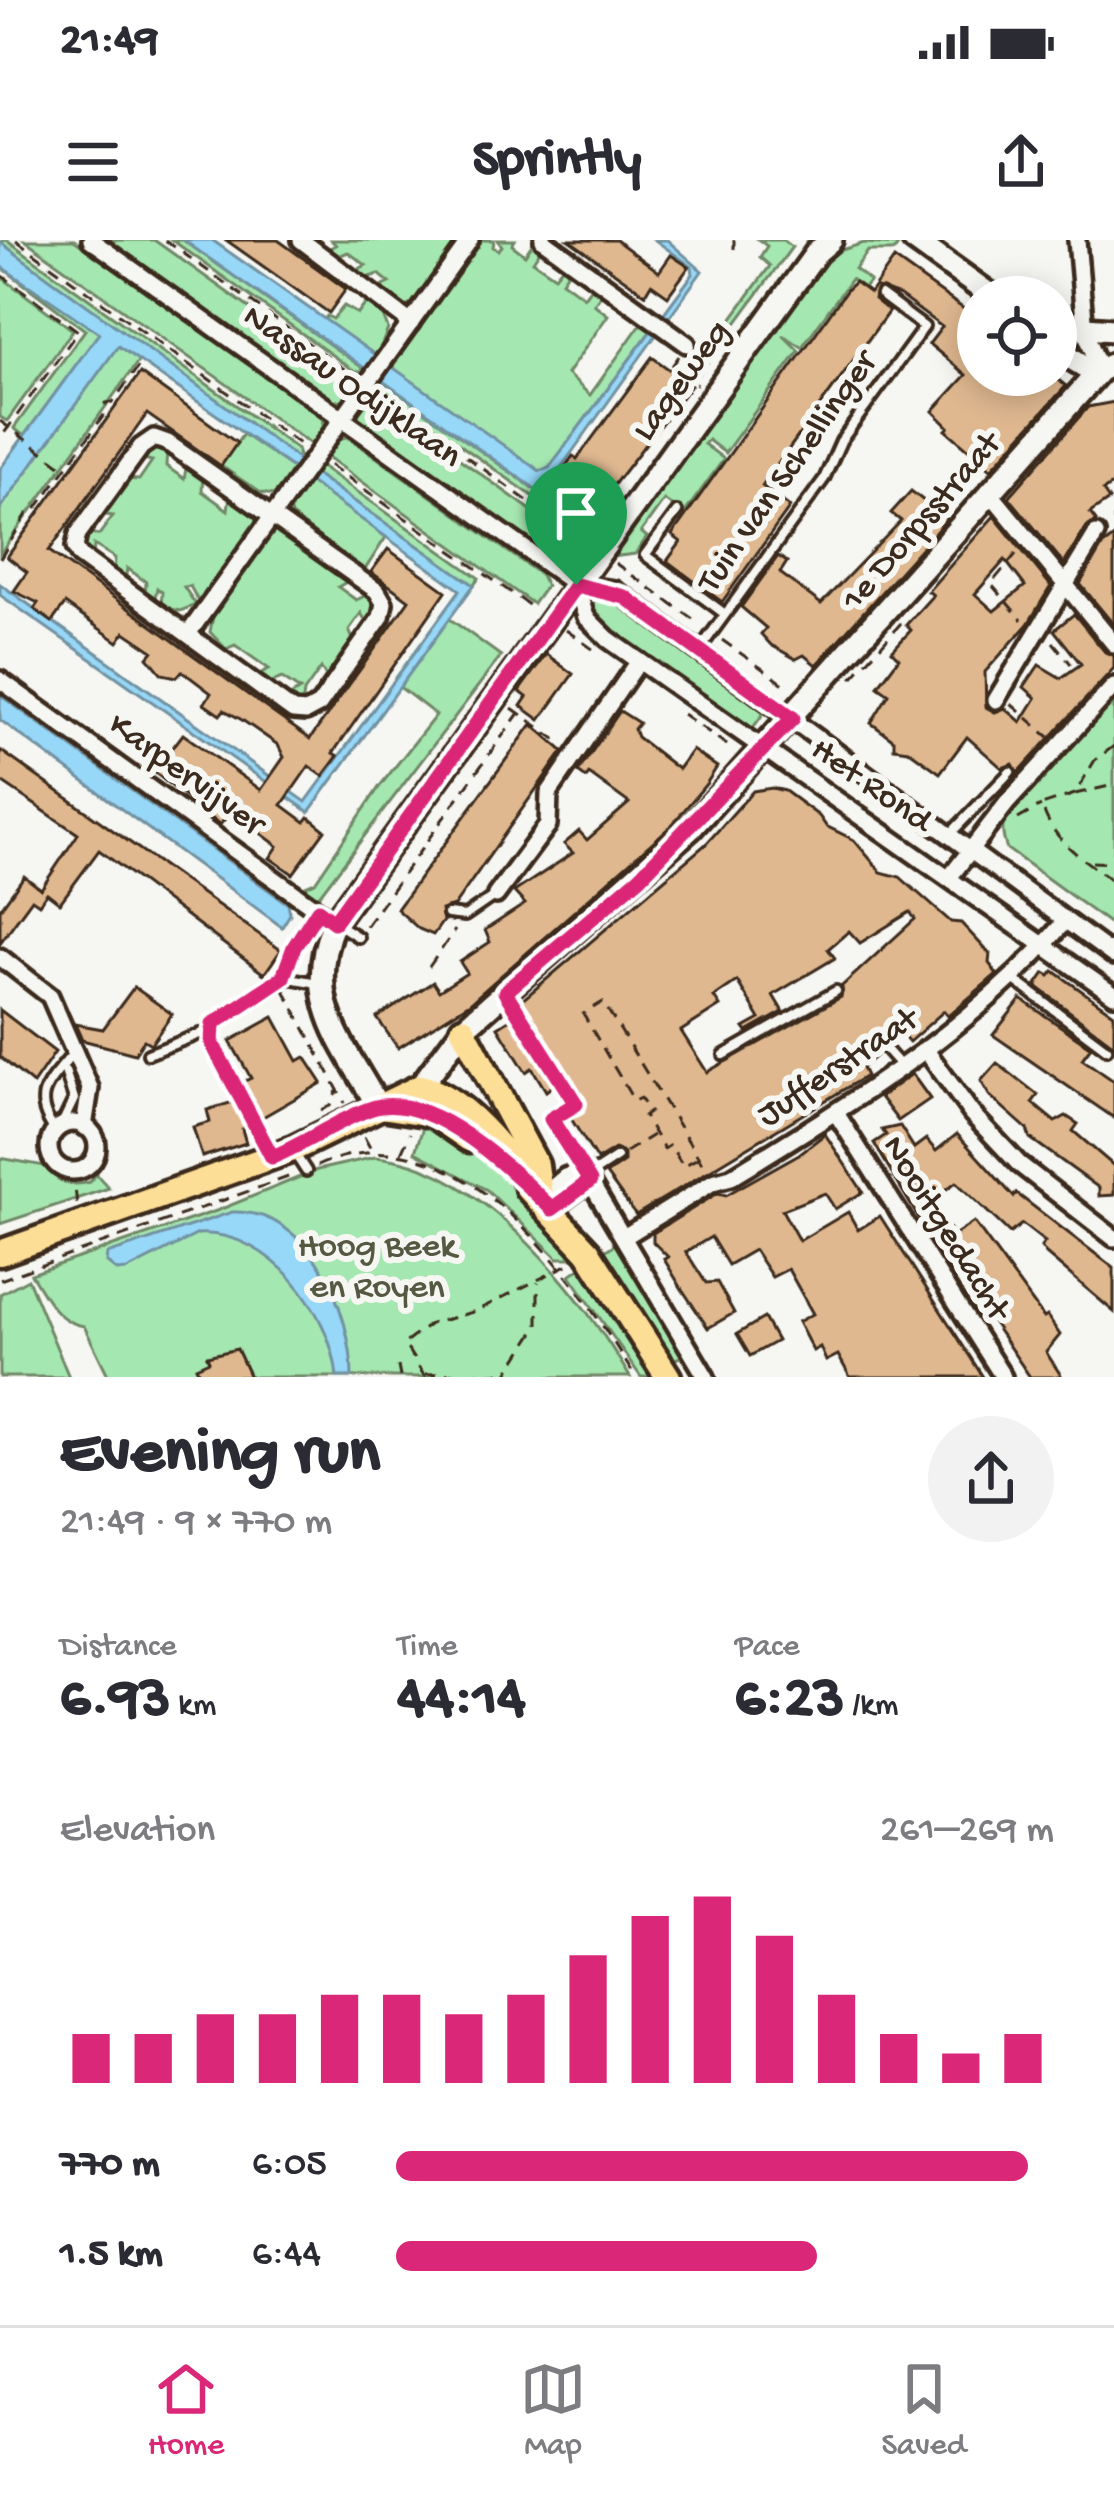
<!DOCTYPE html>
<html lang="en">
<head>
<meta charset="utf-8">
<style>
	:root { --surface:#fff; --page:#f2f2f3; --text:#2b2b33; --muted:#7c7c81; --line:#e1e1e2; --accent:#db2777 }
	body { margin:0; font-family:"Gochi Hand",sans-serif; background:var(--page); color:var(--text); height:100vh; display:flex; flex-direction:column; font-size:45px; white-space:nowrap }
	* { box-sizing:border-box; margin:0 }
	p { font-size:39px; color:var(--muted) }
	.icon { flex:none; width:66px; height:66px; fill:none; stroke:currentColor; stroke-width:2; stroke-linecap:round; stroke-linejoin:round }
	.map { position:relative; height:1137px; overflow:hidden }
	.details { display:flex; flex-direction:column; background:var(--surface); flex:1 }
	.details>* { flex:none }
	.buttons { position:absolute; left:957px; top:36px; display:grid; gap:24px }
	.buttons a { display:grid; place-items:center; width:120px; height:120px; border-radius:50%; background:var(--surface); box-shadow:0 6px 30px #0003; font-size:60px }
	.pin { position:absolute; display:grid; place-items:center; width:102px; height:102px; color:#fff; margin:-123px -51px; border-radius:50% 50% 50% 0; rotate:-45deg; box-shadow:0 0 12px #0007 }
	.pin .icon { rotate:45deg }
	.round { display:grid; place-items:center; flex:none; width:126px; height:126px; border-radius:63px; background:var(--page) }
	.overview { display:flex; align-items:center; justify-content:space-between; height:204px; padding:0 60px }
	h1 { font-size:66px; font-weight:700; line-height:90px }
	.metrics { display:grid; grid-template-columns:repeat(3,1fr); gap:18px; height:204px; padding:12px 60px }
	.metrics div { display:grid; align-content:center }
	.metrics b { font-size:60px; font-weight:700 }
	.metrics small { font-size:33px; font-weight:400 }
	.metrics p { font-size:33px }
	.chart { height:336px; padding:24px 60px }
	.chart p { display:flex; justify-content:space-between }
	.chart svg { width:100%; height:216px; margin-top:12px; stroke:var(--accent); stroke-width:6 }
	ul { padding:0 60px; list-style:none; font-size:39px }
	li { display:grid; grid-template-columns:192px 144px 1fr; align-items:center; height:90px }
	li i { height:30px; border-radius:15px; background:var(--accent) }
	.status { display:flex; justify-content:space-between; align-items:center; height:84px; padding:0 60px; background:var(--surface); direction:ltr }
	.status svg { height:33px; fill:currentColor }
	header { display:flex; justify-content:space-between; align-items:center; height:156px; padding:0 60px; background:var(--surface); font-size:54px; font-weight:700 }
	.menu { display:flex; justify-content:space-around; align-items:center; height:168px; border-top:3px solid var(--line); background:var(--surface); font-size:33px; color:var(--muted) }
	.menu a { display:grid; justify-items:center; gap:6px }
	.menu .active { color:var(--accent) }
	.map>svg:first-child { display:block }
	.green { fill:#a5e7b0; stroke:#708867; stroke-width:3 }
	.water { fill:#97d7f8; stroke:#7292a1; stroke-width:3 }
	.building { fill:#dfb890; stroke:#3b2a1e; stroke-width:3; fill-rule:evenodd }
	.lines { fill:none; stroke-linecap:round; stroke-linejoin:round }
	.lane-casing { stroke:#3b2a1e; stroke-width:16 }
	.street-casing { stroke:#3b2a1e; stroke-width:24 }
	.secondary-casing { stroke:#3b2a1e; stroke-width:30 }
	.primary-casing { stroke:#3b2a1e; stroke-width:33 }
	.path { stroke:#3b2a1e; stroke-width:3; stroke-dasharray:12 9; stroke-linecap:butt }
	.lane { stroke:#f6f6f2; stroke-width:8 }
	.street { stroke:#f6f6f2; stroke-width:15 }
	.secondary { stroke:#f6f6f2; stroke-width:21 }
	.primary { stroke:#fdde96; stroke-width:24 }
	.route-casing { stroke:#fff; stroke-width:24 }
	.route { stroke:#db2777; stroke-width:15 }
	.labels { text-anchor:middle; dominant-baseline:central; stroke-width:12; stroke-linejoin:round; paint-order:stroke }
	.street-label { font-size:36px; fill:#3b2a1e; stroke:#f6f6f2 }
	.park-label { font-size:36px; fill:#565942; stroke:#f6f6f2 }
</style>
</head>
<body>
<div class="status"><b>21:49</b><svg viewBox="0 0 49 12"><path d="M0 12V9h3v3zM5 12V6h3v6zM10 12V3h3v9zM15 12V0h3v12zM26 1h20v11H26zM47 4h2v5h-2z"/></svg></div>
<header><svg class="icon" aria-label="menu" viewBox="0 0 24 24"><path d="M4 6h16M4 12h16M4 18h16"/></svg>Sprintly<svg class="icon" aria-label="share" viewBox="0 0 24 24"><path d="M12 15V3M7 8l5-5 5 5M5 13v7h14v-7"/></svg></header>
<div class="map">
<svg width="1114" height="1137" viewBox="0 0 1114 1137">
	<rect width="100%" height="100%" fill="#f6f6f2"/>
	<filter id="ink" filterUnits="userSpaceOnUse"><feTurbulence type="fractalNoise" baseFrequency=".00833" numOctaves="2"/><feDisplacementMap in="SourceGraphic" scale="24" xChannelSelector="R" yChannelSelector="G"/><feConvolveMatrix kernelMatrix="1 2 1 2 8 2 1 2 1" color-interpolation-filters="sRGB"/></filter>
	<g filter="url(#ink)">
		<g class="green">
			<polygon points="7,0 297,209 301,224 0,2"/>
			<polygon points="25,0 74,0 322,177 324,192 313,206"/>
			<polygon points="105,0 154,0 357,145 347,159 332,162"/>
			<polygon points="172,0 183,0 367,131 354,131"/>
			<polygon points="331,0 458,0 415,62 404,68 377,49 390,43 379,34 363,39 354,32 366,25 348,12 334,18 323,11 336,5"/>
			<polygon points="478,0 494,0 493,7 498,10 502,6 498,0 515,0 512,5 525,15 533,3 541,9 533,21 555,36 564,25 570,29 562,41 584,57 592,46 602,53 594,64 608,75 567,134 590,155 643,81 653,88 549,228 540,231 387,127"/>
			<polygon points="759,0 783,0 792,7 695,139 693,131 770,26 760,17 767,6"/>
			<polygon points="864,3 898,5 894,11 868,11 855,29 870,41 864,48 851,39 802,107 783,95 799,111 725,213 708,200 704,204 724,219 684,274 664,260 641,292 647,297 635,314 611,317 826,15"/>
			<polygon points="0,26 100,93 24,196 14,188 85,90"/>
			<polygon points="0,36 73,90 7,181 0,177"/>
			<polygon points="366,63 382,73 388,89 376,119 323,81 327,76 333,79 344,66 358,74"/>
			<polygon points="117,105 139,120 0,314 0,269"/>
			<polygon points="378,138 534,249 547,247 539,258 586,294 380,148"/>
			<polygon points="366,152 577,303 564,322 554,317 551,320 359,182 357,167"/>
			<polygon points="243,194 297,231 273,255 261,253 221,226"/>
			<polygon points="348,197 541,335 546,346 533,364 322,213 333,199"/>
			<polygon points="159,205 167,209 166,226 184,239 187,224 203,236 202,251 228,270 230,255 260,277 199,363 190,346 184,347 196,365 180,371 161,367 162,352 157,348 154,363 145,357 146,342 127,328 125,342 114,334 115,318 94,305 93,319 82,308 85,293 99,295 113,276 99,274 124,239 139,240 152,221 138,218 150,206"/>
			<polygon points="321,226 479,338 474,345 311,231"/>
			<polygon points="306,238 386,297 364,331 291,276 289,268"/>
			<polygon points="273,287 350,340 338,347 356,360 369,354 377,365 368,385 361,373 349,390 355,404 328,441 321,428 304,452 302,466 287,458 300,450 282,438 267,444 255,436 269,429 235,405 226,409 210,392 214,371"/>
			<polygon points="600,356 620,361 768,467 750,492 604,388 591,365"/>
			<polygon points="443,374 501,416 318,657 303,647 315,642 380,546 436,475 393,442"/>
			<path d="M1114,463V687L1007,609C1000,592 1002,581 1011,566Z"/>
			<path d="M426,878C467,900 553,976 571,1018H558L487,950L415,912Z"/>
			<path d="M375,917C481,925 580,1053 630,1137H109L84,1086C56,1082 46,1057 31,1034L219,970L317,930Z"/>
			<path d="M0,918L45,926C57,943 71,947 90,942L96,934L109,948L0,984Z"/>
			<polygon points="617,1003 624,1016 628,1014 687,1115 675,1119 603,1012"/>
			<polygon points="581,1027 661,1137 641,1137 570,1035"/>
			<polygon points="28,1039 69,1137 0,1137 0,1054"/>
		</g>
		<g class="water">
			<polygon points="183,0 212,0 540,231 549,228 693,34 692,27 655,0 667,0 702,31 547,247 537,250"/>
			<polygon points="0,2 296,217 301,224 297,231 118,106 0,269 0,229 99,93 0,26"/>
			<polygon points="311,231 474,345 309,572 0,355 0,344 306,562 460,350 311,243 306,238"/>
			<polygon points="0,455 288,664 290,674 282,687 0,480"/>
			<path d="M232,972C310,968 352,1072 352,1137H337C331,1072 270,990 198,994L127,1030L117,1031L106,1022L107,1014Z"/>
		</g>
		<g class="building">
			<polygon points="226,0 278,0 346,49 329,73"/>
			<polygon points="569,0 616,0 659,32 671,15 689,27 668,56 651,44 645,54"/>
			<polygon points="894,19 978,79 978,135 1052,135 1066,146 991,229 946,190 949,187 933,171 966,135 929,104 942,87 900,56 877,48 874,59 889,71 762,246 790,267 722,362 667,321 681,302 672,295 848,48 855,42 870,53"/>
			<polygon points="652,117 691,145 599,264 602,266 587,287 556,264 571,236 563,230 573,216 577,219"/>
			<polygon points="140,133 237,203 221,226 147,174 49,311 272,472 310,499 369,417 409,360 371,332 388,309 446,351 333,513 338,516 323,536 309,526 282,565 305,582 309,577 325,590 293,634 270,618 278,606 231,571 220,585 154,532 183,494 261,550 284,517 278,505 242,480 224,470 220,475 204,464 211,453 182,431 177,437 162,434 148,417 153,411 125,392 118,402 65,364 52,382 34,369 38,363 14,351 27,332 7,317"/>
			<polygon points="1114,162 1114,243 1103,251 1109,260 1090,273 1096,281 1086,288 1064,324 1009,257 1088,167"/>
			<polygon points="911,251 947,279 816,425 804,415 796,419 771,405 761,394 766,388 741,367 778,316 787,322 780,333 821,364 901,281 891,273"/>
			<path d="M994,276L1051,346L1028,384L985,432L986,467L995,472L1005,468L1021,482L1036,458L1024,447L1039,425L1061,438L1081,424L1054,390L1074,374L1105,412L1114,416V428L1018,533L1013,524L1002,528L967,497L940,533L908,510L894,508V500L871,483L889,454L878,446L899,418L892,411L911,390L906,385L933,355L928,351ZM1005,320L1025,346L994,371L975,354Z"/>
			<polygon points="1114,297 1114,385 1080,344 1103,305"/>
			<polygon points="546,414 573,434 540,480 521,466 527,457 519,451"/>
			<polygon points="620,471 639,483 634,489 637,497 678,529 692,510 717,527 706,544 671,586 470,763 398,808 377,778 433,742 439,751 467,733 460,722 490,702 485,690 525,664 514,652 573,613 564,604 579,591 587,600 629,563 589,534 586,538 578,532"/>
			<polygon points="532,484 563,511 454,666 441,670 443,681 433,695 419,689 397,669"/>
			<polygon points="0,510 281,710 264,734 99,610 60,663 47,653 39,664 32,659 0,703 0,669 24,636 41,649 78,594 0,541"/>
			<path d="M772,548L785,551L819,576L826,586L854,600L881,632L900,637L951,682L961,683L990,714L989,723L997,734L948,776L944,771L909,802L902,794L891,803L881,801L879,813L862,828L866,836L636,975L606,934L624,922V914L615,909L597,920L570,877L583,869V860L521,761L706,604L753,551ZM910,672L915,679L842,746L841,757L707,832L681,791L720,766L714,757L737,741L760,779L744,788L747,792L783,772L773,755L835,718L828,709L849,691L860,703Z"/>
			<polygon points="1054,731 1114,774 1114,805 1036,746 1045,733 1050,736"/>
			<polygon points="134,747 172,774 151,804 144,800 135,814 82,800 75,784 103,789"/>
			<polygon points="1021,759 1091,807 1082,819 1114,841 1114,878 993,795"/>
			<polygon points="0,770 55,812 33,844 0,817"/>
			<polygon points="274,777 298,821 305,817 322,843 261,878 243,842 251,838 230,801"/>
			<polygon points="512,778 554,845 546,851 532,828 526,832 498,787"/>
			<polygon points="997,823 1038,855 1032,863 1055,882 1066,876 1078,884 1073,891 1114,926 1114,955 1099,956 1099,948 1030,898 1027,889 989,855 981,841"/>
			<polygon points="912,834 930,859 898,881 880,857"/>
			<polygon points="233,862 246,886 242,889 246,903 202,917 193,887 210,882 207,870"/>
			<polygon points="900,886 914,908 926,899 936,911 957,894 1014,957 1016,953 1114,1028 1114,1072 1046,1014 1041,1007 1045,1002 1022,984 1010,993 956,942 931,961 954,995 974,982 1044,1078 1047,1076 1060,1095 1046,1112 1062,1137 1030,1137 950,1020 952,1033 949,1029 874,903 886,895 882,890"/>
			<polygon points="825,894 863,952 835,969 825,953 782,970 799,1001 848,972 858,990 880,976 983,1137 850,1137 838,1115 826,1121 820,1107 813,1111 798,1082 813,1074 788,1029 772,1037 754,1010 728,1025 711,997 686,1012 706,1043 717,1042 734,1073 708,1088 682,1049 664,1019 668,1017 653,1002 653,993 718,953 726,955 799,914"/>
			<polygon points="764,1078 777,1101 750,1116 737,1094"/>
			<polygon points="237,1109 250,1137 201,1137 196,1127 209,1121 207,1116"/>
		</g>
		<g class="lines">
			<g class="lane-casing">
				<g id="lane">
					<polyline points="677,272 645,315 725,374"/>
					<polyline points="700,409 824,239 841,201 924,87 881,55"/>
					<polyline points="951,593 1010,532"/>
					<polyline points="448,674 465,676 494,656"/>
					<polyline points="336,683 358,697"/>
					<polyline points="1013,739 1107,809"/>
					<polyline points="506,753 576,864 551,879 582,929"/>
					<polyline points="885,808 900,825"/>
					<polyline points="148,814 210,790"/>
					<polyline points="724,815 836,751"/>
					<polyline points="61,886 74,859 65,831"/>
					<path d="M55,891C29,854 50,843 74,812"/>
					<polyline points="268,910 212,803 210,790 217,780 283,737 318,743"/>
					<polyline points="293,911 306,931"/>
					<polyline points="588,936 617,917"/>
				</g>
			</g>
			<g class="street-casing">
				<g id="street">
					<polyline points="91,0 576,345"/>
					<polyline points="301,0 411,83"/>
					<polyline points="543,0 687,104"/>
					<polyline points="1077,0 1085,91 1100,130"/>
					<polygon points="154,198 168,203 377,351 384,363 381,377 319,465 306,472 293,471 80,316 75,307 78,294 141,207"/>
					<polyline points="992,255 1114,404"/>
					<polyline points="576,345 586,377 608,399 1114,755"/>
					<polyline points="576,345 614,350 625,357 1114,716"/>
					<polyline points="188,394 470,0"/>
					<polyline points="0,440 334,682"/>
					<polyline points="996,460 1096,294"/>
					<polyline points="949,638 1007,563 1114,446"/>
					<polyline points="496,655 548,585 549,553 639,421"/>
					<polyline points="0,717 50,756 90,848 84,887"/>
					<polyline points="925,809 972,874 1019,924 1114,998"/>
					<polyline points="836,873 1003,1137"/>
					<circle cx="73" cy="907" r="24"/>
					<polyline points="540,958 565,937 583,930 706,1137"/>
					<polyline points="552,969 590,941"/>
					<path d="M624,997L713,942L731,937C850,864 974,789 1065,681"/>
				</g>
			</g>
			<g class="secondary-casing">
				<g id="secondary">
					<polyline points="914,0 993,57"/>
					<polyline points="1056,86 1114,90"/>
					<polyline points="1056,109 1089,129 1100,130"/>
					<polyline points="420,847 463,789 691,588 1100,130 1114,124"/>
					<path d="M378,866C341,800 302,759 334,682L817,12L831,0"/>
				</g>
			</g>
			<g class="primary-casing">
				<g id="primary">
					<polyline points="463,789 536,925 540,955"/>
					<polyline points="381,866 433,874 469,899"/>
					<polyline points="528,948 588,1012 668,1137"/>
					<path d="M0,1013L293,909L420,847C465,856 513,923 540,958"/>
				</g>
			</g>
			<g class="path">
				<polyline points="16,0 302,206"/>
				<polyline points="165,0 354,136"/>
				<polyline points="734,9 734,0"/>
				<polyline points="0,34 78,91 0,199"/>
				<polyline points="679,116 672,126 697,145"/>
				<polyline points="381,155 583,301"/>
				<polyline points="0,181 62,226"/>
				<polyline points="330,225 533,368"/>
				<polyline points="1114,277 1114,282"/>
				<polyline points="1016,314 991,344 1022,380"/>
				<polyline points="0,319 27,274 34,272 104,175 106,163 113,162 138,127"/>
				<polyline points="615,323 700,384"/>
				<polyline points="566,390 597,412"/>
				<polyline points="722,400 788,447"/>
				<polyline points="1053,402 1071,424"/>
				<polyline points="852,438 901,383"/>
				<polyline points="1011,464 1049,497"/>
				<polyline points="512,468 563,504"/>
				<polyline points="683,474 734,510"/>
				<path d="M1114,506L1095,520L1075,554L1042,565C1052,602 1084,619 1114,642"/>
				<polyline points="1075,554 1114,545"/>
				<polyline points="1018,579 1041,566"/>
				<polyline points="1092,622 1114,623"/>
				<polyline points="366,686 519,473"/>
				<polyline points="287,723 309,684"/>
				<polyline points="429,727 455,690"/>
				<polyline points="284,750 345,863"/>
				<polyline points="321,870 330,866 337,851"/>
				<polyline points="364,897 372,911"/>
				<polyline points="626,912 653,895"/>
				<polyline points="401,913 410,893"/>
				<polyline points="698,918 683,926 670,905 664,909 644,876 650,872 640,858 634,861 583,774 603,762 703,925"/>
				<path d="M317,926C456,863 574,1036 635,1137"/>
				<polyline points="73,931 77,965"/>
				<polyline points="0,1040 291,936"/>
				<polyline points="398,1126 400,1137"/>
				<polyline points="425,1134 505,1133"/>
				<polyline points="425,1137 404,1104 430,1084 476,1071 569,1024"/>
				<polyline points="513,1137 508,1132 538,1086 538,1042"/>
			</g>
			<use href="#lane" class="lane"/>
			<use href="#street" class="street"/>
			<use href="#secondary" class="secondary"/>
			<use href="#primary" class="primary"/>
		</g>
	</g>
	<g class="lines" filter="url(#ink)">
		<g class="route-casing">
			<path id="route" d="M576,345L625,357L793,478L640,637L505,752L576,864L551,879L590,941L552,969C512,931 440,858 381,866C354,870 302,906 272,917L212,803L213,784L283,737L294,707L318,670L334,682Z"/>
		</g>
		<use href="#route" class="route"/>
	</g>
	<g class="labels">
		<g class="street-label">
			<text transform="translate(683 142) rotate(-54)">Lageweg</text>
			<text transform="translate(351 148) rotate(35)">Nassau Odijklaan</text>
			<text transform="translate(789 233) rotate(-55)">Tuin van Schellinger</text>
			<text transform="translate(923 283) rotate(-49)">1e Dorpsstraat</text>
			<text transform="translate(185 536) rotate(36)">Karpervijver</text>
			<text transform="translate(870 547) rotate(35)">Het Rond</text>
			<text transform="translate(839 829) rotate(-34)">Jufferstraat</text>
			<text transform="translate(944 989) rotate(58)">Nooitgedacht</text>
		</g>
		<g class="park-label">
			<text x="377" y="1008">Hoog Beek<tspan x="377" dy="41">en Royen</tspan></text>
		</g>
	</g>
</svg>
<div class="buttons">
<a><svg class="icon" aria-label="locate" viewBox="0 0 24 24"><circle cx="12" cy="12" r="6"/><path d="M12 2v4M12 18v4M2 12h4M18 12h4"/></svg></a>
</div>
<div class="pin" style="left:576px;top:345px;background:#1e9e55"><svg class="icon" aria-label="arrive" viewBox="0 0 24 24"><path d="M6 21V4h12l-3 4 3 4H6"/></svg></div>
</div>
<section class="details">
<div class="overview"><div><h1>Evening run</h1><p>21:49 · 9 × 770 m</p></div><a class="round"><svg class="icon" aria-label="share" viewBox="0 0 24 24"><path d="M12 15V3M7 8l5-5 5 5M5 13v7h14v-7"/></svg></a></div>
<div class="metrics">
<div><p>Distance</p><b>6.93<small> km</small></b></div>
<div><p>Time</p><b>44:14</b></div>
<div><p>Pace</p><b>6:23<small> /km</small></b></div>
</div>
<div class="chart"><p><span>Elevation</span>261–269 m</p>
<svg viewBox="0 0 160 44" preserveAspectRatio="none"><path d="M5 44V34M15 44V34M25 44V30M35 44V30M45 44V26M55 44V26M65 44V30M75 44V26M85 44V18M95 44V10M105 44V6M115 44V14M125 44V26M135 44V34M145 44V38M155 44V34"/></svg>
</div>
<ul>
<li><b>770 m</b>6:05<i style="width:96%"></i></li>
<li><b>1.5 km</b>6:44<i style="width:64%"></i></li>
</ul>
</section>
<nav class="menu">
<a class="active"><svg class="icon" aria-label="home" viewBox="0 0 24 24"><path d="M3 11l9-7 9 7M6 9v11h12V9"/></svg>Home</a>
<a><svg class="icon" aria-label="map" viewBox="0 0 24 24"><path d="M3 6l6-2 6 2 6-2v14l-6 2-6-2-6 2zM9 4v14M15 6v14"/></svg>Map</a>
<a><svg class="icon" aria-label="saved" viewBox="0 0 24 24"><path d="M7 4h10v16l-5-4-5 4z"/></svg>Saved</a>
</nav>
</body>
</html>
